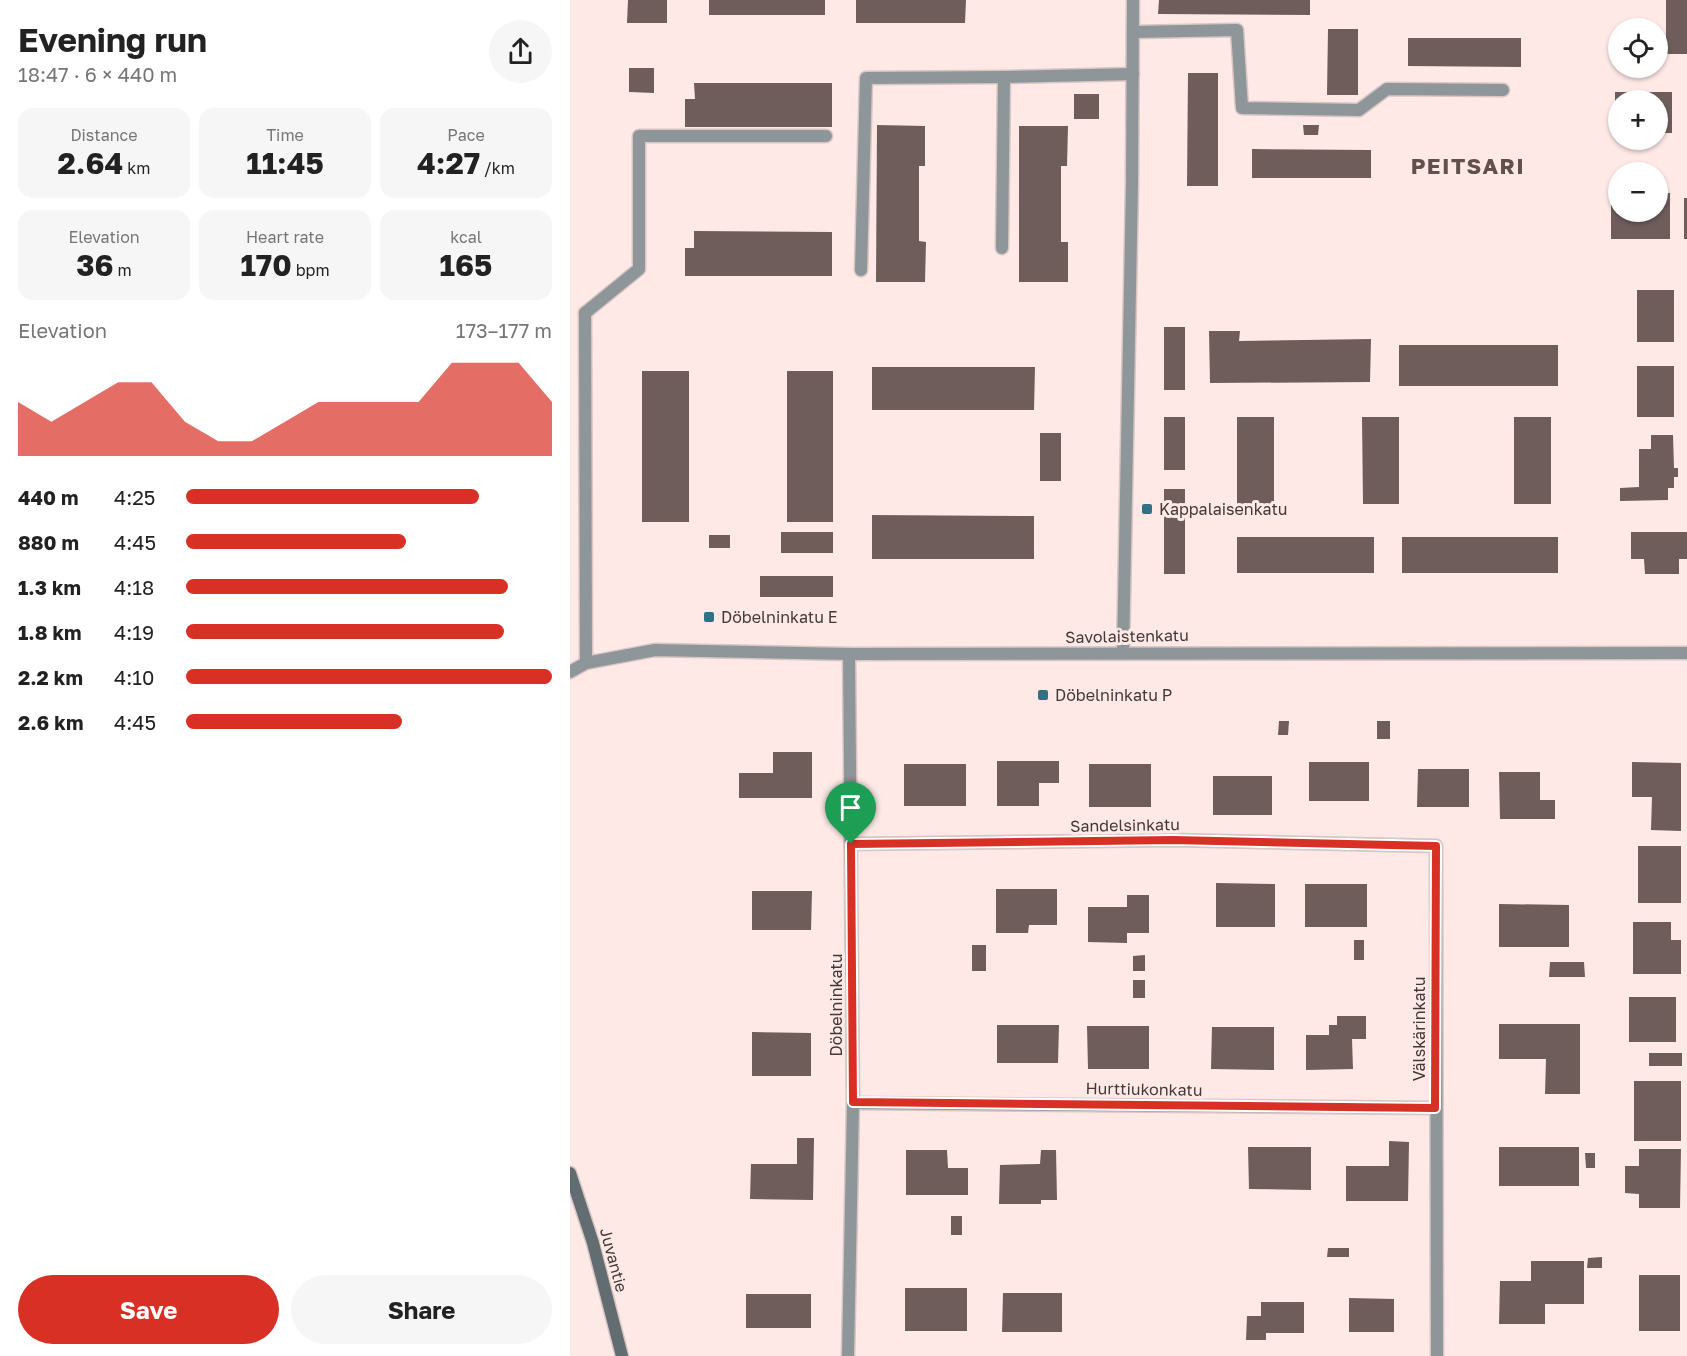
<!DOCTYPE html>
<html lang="en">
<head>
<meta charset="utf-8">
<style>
	:root { --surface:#fff; --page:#f6f6f6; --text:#222; --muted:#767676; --accent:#d93025 }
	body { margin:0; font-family:"Golos Text",sans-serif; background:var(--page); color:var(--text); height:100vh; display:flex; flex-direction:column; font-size:22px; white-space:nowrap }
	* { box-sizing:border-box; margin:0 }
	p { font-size:20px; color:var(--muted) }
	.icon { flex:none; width:33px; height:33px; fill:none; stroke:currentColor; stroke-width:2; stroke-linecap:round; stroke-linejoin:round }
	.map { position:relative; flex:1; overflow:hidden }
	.panel { display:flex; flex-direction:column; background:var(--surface); width:570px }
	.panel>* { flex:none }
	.fabs { position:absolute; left:1038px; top:18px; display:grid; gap:12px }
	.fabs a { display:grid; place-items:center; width:60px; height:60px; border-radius:50%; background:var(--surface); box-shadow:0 2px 4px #0004; font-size:30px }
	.pin { position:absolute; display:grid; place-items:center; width:51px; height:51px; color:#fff; margin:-62px -26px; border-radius:50% 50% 50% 0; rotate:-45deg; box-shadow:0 0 6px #0007 }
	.pin .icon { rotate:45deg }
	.round { display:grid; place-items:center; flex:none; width:63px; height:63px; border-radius:32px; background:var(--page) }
	.head { display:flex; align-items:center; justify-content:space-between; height:102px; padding:0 18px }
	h1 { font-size:33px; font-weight:700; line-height:45px }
	.stats { display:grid; grid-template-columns:repeat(3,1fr); gap:9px; height:102px; padding:6px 18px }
	.stats div { display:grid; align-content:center; border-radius:15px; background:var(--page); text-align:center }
	.stats b { font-size:30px; font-weight:700 }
	.stats small { font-size:16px; font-weight:400 }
	.stats p { font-size:16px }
	.chart { height:168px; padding:12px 18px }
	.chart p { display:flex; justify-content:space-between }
	.chart svg { width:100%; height:108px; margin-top:6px; fill:var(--accent); opacity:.7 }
	.action { display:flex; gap:12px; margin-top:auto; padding:12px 18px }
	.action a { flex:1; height:69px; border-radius:36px; background:var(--accent); color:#fff; font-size:24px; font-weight:700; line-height:69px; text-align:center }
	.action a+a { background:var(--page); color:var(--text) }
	ul { padding:0 18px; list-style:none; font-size:20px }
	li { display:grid; grid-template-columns:96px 72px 1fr; align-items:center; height:45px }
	li i { height:15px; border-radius:8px; background:var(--accent) }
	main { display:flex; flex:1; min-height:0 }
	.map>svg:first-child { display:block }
	.building { fill:#6e5d5b }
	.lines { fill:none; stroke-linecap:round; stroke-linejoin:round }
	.service-casing { stroke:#d8c6c3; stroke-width:15 }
	.minor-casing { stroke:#d8c6c3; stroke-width:15 }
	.secondary-casing { stroke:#d8c6c3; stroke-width:15 }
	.service { stroke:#8e969a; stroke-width:12 }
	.minor { stroke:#8e969a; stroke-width:12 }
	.secondary { stroke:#616d71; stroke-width:12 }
	.route-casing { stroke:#fff; stroke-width:12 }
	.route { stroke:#d93025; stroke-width:8 }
	.poi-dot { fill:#327086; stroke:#fee9e6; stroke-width:2 }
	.labels { text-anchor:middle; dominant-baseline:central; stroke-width:6; stroke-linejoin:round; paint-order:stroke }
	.poi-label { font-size:16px; fill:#413938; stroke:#fee9e6; text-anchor:start }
	.street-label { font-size:16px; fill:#413938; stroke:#fee9e6 }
	.district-label { font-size:22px; font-weight:bold; letter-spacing:1.5px; fill:#61504e; stroke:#fee9e6 }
</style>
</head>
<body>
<main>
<section class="panel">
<div class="head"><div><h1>Evening run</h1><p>18:47 · 6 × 440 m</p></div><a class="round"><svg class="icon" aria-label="share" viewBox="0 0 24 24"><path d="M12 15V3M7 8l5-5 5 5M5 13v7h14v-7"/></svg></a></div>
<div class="stats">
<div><p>Distance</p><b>2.64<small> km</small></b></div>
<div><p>Time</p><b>11:45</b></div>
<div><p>Pace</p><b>4:27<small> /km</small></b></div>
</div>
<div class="stats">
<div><p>Elevation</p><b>36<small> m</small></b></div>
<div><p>Heart rate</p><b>170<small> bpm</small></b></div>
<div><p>kcal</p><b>165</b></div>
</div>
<div class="chart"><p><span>Elevation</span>173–177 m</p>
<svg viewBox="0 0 160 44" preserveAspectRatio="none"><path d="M0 44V22L10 30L20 22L30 14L40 14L50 30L60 38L70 38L80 30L90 22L100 22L110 22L120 22L130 6L140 6L150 6L160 22V44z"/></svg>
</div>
<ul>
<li><b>440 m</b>4:25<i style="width:80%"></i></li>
<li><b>880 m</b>4:45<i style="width:60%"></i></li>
<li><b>1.3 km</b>4:18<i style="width:88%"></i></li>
<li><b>1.8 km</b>4:19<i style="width:87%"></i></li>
<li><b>2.2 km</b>4:10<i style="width:100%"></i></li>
<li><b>2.6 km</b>4:45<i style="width:59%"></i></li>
</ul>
<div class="action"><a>Save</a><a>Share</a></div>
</section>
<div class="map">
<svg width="1117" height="1356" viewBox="0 0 1117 1356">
	<rect width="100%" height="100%" fill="#fee9e6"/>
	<g class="building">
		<polygon points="58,0 97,0 97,23 57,23"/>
		<rect x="139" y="0" width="116" height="15"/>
		<polygon points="286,0 396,0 395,23 286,23"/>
		<polygon points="589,0 740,0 740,15 588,14"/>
		<rect x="1096" y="0" width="21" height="54"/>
		<polygon points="758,29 788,29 788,95 757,95"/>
		<polygon points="838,38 951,38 951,67 838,66"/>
		<polygon points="59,68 84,68 84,93 59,92"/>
		<polygon points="618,73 648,73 648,186 617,186"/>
		<polygon points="124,83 262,83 262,127 115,127 115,99 125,99"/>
		<polygon points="1045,92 1102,92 1102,133 1088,133 1088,100 1048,100 1048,133 1045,133"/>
		<rect x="504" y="94" width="25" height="25"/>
		<polygon points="307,125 355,126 355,166 349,166 349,241 356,242 355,282 306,282"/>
		<polygon points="733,125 749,125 748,135 734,135"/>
		<polygon points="449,126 498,126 497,166 491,166 491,242 498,242 498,282 449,282"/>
		<polygon points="682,149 801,150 801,178 682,178"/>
		<polygon points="1041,193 1048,193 1048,212 1088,212 1088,193 1100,193 1100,239 1041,239"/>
		<rect x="1114" y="198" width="3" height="41"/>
		<polygon points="124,231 262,232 262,276 115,276 115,248 124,248"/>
		<rect x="1067" y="290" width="37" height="52"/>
		<rect x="594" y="327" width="21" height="63"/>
		<polygon points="639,331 670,331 669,341 801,339 800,382 640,383"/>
		<rect x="829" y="345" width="159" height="41"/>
		<rect x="1067" y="366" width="37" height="51"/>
		<polygon points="302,367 465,367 464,410 302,410"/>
		<rect x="72" y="371" width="47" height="151"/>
		<rect x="217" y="371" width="46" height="151"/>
		<rect x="594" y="417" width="21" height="53"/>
		<rect x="667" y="417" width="37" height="87"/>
		<polygon points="792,417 829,417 829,504 793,504"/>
		<rect x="944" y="417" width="37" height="87"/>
		<rect x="470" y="433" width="21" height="48"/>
		<polygon points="1081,435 1103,435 1104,468 1108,468 1108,477 1104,477 1104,488 1098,488 1098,500 1050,501 1050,488 1069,487 1069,449 1081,449"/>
		<rect x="594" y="489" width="21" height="85"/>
		<polygon points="302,515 464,516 464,559 302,559"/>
		<rect x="211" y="532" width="52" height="21"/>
		<polygon points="1061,532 1117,532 1117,559 1109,559 1109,574 1075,574 1074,559 1061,559"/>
		<rect x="139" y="535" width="21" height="13"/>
		<rect x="667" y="537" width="137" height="36"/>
		<rect x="832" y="537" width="156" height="36"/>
		<rect x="190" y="576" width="73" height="21"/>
		<polygon points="709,721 719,721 718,735 708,735"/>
		<rect x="807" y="721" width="13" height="18"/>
		<polygon points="203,752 242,752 242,798 169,798 169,773 203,773"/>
		<polygon points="427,761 489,761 489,783 469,783 469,806 427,806"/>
		<rect x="739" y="762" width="60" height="39"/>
		<polygon points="1062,762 1111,763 1111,831 1081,830 1082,797 1062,797"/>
		<rect x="334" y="764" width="62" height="42"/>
		<rect x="519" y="764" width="62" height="43"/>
		<polygon points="848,769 899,769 899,807 847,807"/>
		<polygon points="929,772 970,772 970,800 985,800 985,819 930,819"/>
		<rect x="643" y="776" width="59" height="39"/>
		<rect x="1068" y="846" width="43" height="57"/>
		<polygon points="646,883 705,884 705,927 646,927"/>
		<rect x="735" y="884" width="62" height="43"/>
		<polygon points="426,889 487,889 487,925 459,925 458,933 426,933"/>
		<polygon points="182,891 242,891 241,930 182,930"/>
		<polygon points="557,895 579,895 579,933 557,933 557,943 518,942 518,907 557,907"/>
		<polygon points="929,904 999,905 999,947 929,947"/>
		<polygon points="1063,922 1101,922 1101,940 1111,940 1111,974 1063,974"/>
		<rect x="784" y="940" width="10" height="20"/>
		<rect x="402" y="945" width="14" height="26"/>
		<polygon points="575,955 575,971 563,971 563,956"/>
		<polygon points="980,962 1014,962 1015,977 979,977"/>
		<rect x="563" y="980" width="12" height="18"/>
		<rect x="1059" y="997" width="47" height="45"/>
		<polygon points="767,1016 796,1016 796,1039 782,1039 783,1069 736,1070 736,1035 759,1035 759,1025 767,1025"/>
		<polygon points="929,1024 1010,1024 1010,1094 975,1094 976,1059 929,1059"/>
		<polygon points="427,1025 489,1025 488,1063 427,1063"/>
		<polygon points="517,1026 579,1026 579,1069 518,1069"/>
		<polygon points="642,1027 704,1027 704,1070 641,1069"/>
		<polygon points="182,1032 241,1033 241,1076 182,1076"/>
		<rect x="1079" y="1053" width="33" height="13"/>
		<rect x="1064" y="1081" width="47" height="60"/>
		<polygon points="227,1138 244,1138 243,1200 180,1199 181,1164 227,1164"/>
		<polygon points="819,1141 839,1142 838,1201 776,1201 776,1166 819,1166"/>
		<polygon points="678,1147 741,1147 741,1190 679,1189"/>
		<rect x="929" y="1147" width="80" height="39"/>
		<polygon points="1069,1149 1111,1149 1110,1208 1069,1208 1069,1194 1055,1193 1055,1166 1069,1166"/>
		<polygon points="336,1150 377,1150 378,1168 398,1168 398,1195 336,1195"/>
		<polygon points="471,1150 486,1150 487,1200 471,1200 471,1204 429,1204 430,1165 470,1164"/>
		<polygon points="1015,1153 1025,1153 1025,1168 1016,1168"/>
		<rect x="381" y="1216" width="11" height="19"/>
		<polygon points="758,1248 779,1248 779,1257 757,1257"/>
		<polygon points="1032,1257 1032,1268 1017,1268 1018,1258"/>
		<polygon points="961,1261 1014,1261 1014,1304 975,1304 975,1324 929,1324 930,1281 961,1281"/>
		<rect x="1069" y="1275" width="41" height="56"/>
		<rect x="335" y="1288" width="62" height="43"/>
		<polygon points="433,1293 492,1293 492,1332 432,1332"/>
		<rect x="176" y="1294" width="65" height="34"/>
		<polygon points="779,1298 824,1299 824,1332 779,1332"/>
		<polygon points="691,1302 734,1302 734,1333 696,1333 696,1340 676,1340 677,1316 691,1316"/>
	</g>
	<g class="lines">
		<g class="service-casing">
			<g id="service">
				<polyline points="563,32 667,30 672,108 789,110 817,89 933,90"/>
				<polyline points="432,248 434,77 563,74"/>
				<polyline points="291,270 296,78 434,77"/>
				<polyline points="15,313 69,269 69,136 256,136"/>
			</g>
		</g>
		<g class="minor-casing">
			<g id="minor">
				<polyline points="15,313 16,663"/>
				<polyline points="553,653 562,184 563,0"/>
				<polyline points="0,672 16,663 85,650 279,654 1117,653"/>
				<polyline points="281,844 603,840 866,846 867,1356"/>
				<polyline points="283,1103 865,1108"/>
				<polyline points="278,1356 283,1103 279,654"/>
			</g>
		</g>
		<g class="secondary-casing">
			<polyline id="secondary" points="0,1173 23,1243 52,1356"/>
		</g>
		<use href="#service" class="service"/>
		<use href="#minor" class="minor"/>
		<use href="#secondary" class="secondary"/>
	</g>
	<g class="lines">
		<g class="route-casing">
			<polygon id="route" points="603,840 866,846 865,1108 283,1102 281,844"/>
		</g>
		<use href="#route" class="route"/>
	</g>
	<g class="poi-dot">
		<rect x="571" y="503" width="12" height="12" rx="3"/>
		<rect x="133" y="611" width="12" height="12" rx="3"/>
		<rect x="467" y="689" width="12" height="12" rx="3"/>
	</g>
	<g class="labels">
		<g class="poi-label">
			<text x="589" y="509">Kappalaisenkatu</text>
			<text x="151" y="617">Döbelninkatu E</text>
			<text x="485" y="695">Döbelninkatu P</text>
		</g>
		<g class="street-label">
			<text transform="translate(557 636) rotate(-1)">Savolaistenkatu</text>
			<text transform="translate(555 825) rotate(-1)">Sandelsinkatu</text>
			<text transform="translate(266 1005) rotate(-90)">Döbelninkatu</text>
			<text transform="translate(849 1029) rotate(-90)">Välskärinkatu</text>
			<text transform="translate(574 1089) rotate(1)">Hurttiukonkatu</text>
			<text transform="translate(44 1260) rotate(75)">Juvantie</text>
		</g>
		<g class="district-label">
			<text x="898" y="165">PEITSARI</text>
		</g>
	</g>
</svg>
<div class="fabs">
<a><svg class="icon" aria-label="locate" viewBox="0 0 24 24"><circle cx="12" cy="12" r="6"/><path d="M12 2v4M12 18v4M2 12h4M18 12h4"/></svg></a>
<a>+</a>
<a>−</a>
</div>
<div class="pin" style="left:281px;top:844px;background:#1e9e55"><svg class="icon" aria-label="arrive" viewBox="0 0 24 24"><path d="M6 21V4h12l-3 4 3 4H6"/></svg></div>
</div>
</main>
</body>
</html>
